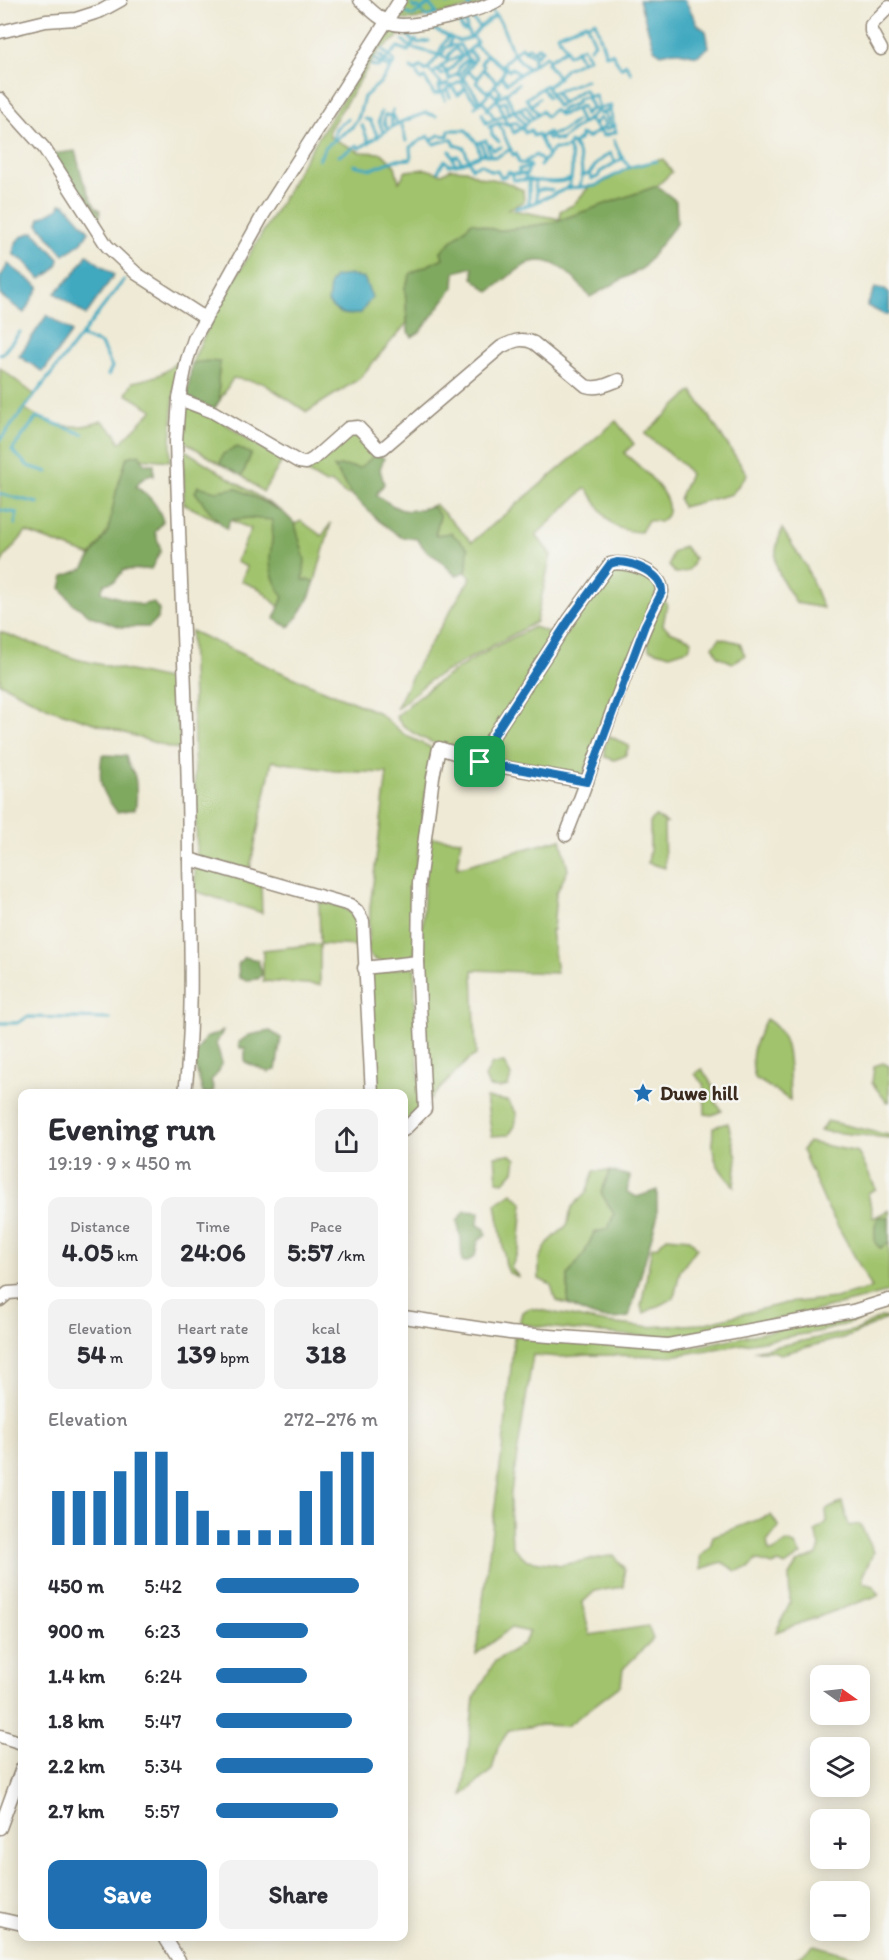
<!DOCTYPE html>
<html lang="en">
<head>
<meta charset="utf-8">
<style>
	:root { --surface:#fff; --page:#f2f2f3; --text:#2b2b33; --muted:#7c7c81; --accent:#1f6fb2 }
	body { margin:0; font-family:Itim,sans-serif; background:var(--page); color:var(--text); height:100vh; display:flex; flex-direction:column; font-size:22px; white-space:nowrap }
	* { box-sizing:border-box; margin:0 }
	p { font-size:20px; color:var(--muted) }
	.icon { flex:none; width:33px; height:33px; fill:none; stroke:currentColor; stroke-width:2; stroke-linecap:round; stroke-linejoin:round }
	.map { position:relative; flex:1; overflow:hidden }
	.details { position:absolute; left:18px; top:1089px; width:390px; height:852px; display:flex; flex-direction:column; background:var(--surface); border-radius:12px; box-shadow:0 3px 15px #0003 }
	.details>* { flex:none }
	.needle { width:39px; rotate:104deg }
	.buttons { position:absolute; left:810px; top:1665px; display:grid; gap:12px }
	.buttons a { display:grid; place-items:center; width:60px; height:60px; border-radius:12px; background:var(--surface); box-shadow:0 3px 15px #0003; font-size:30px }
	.pin { position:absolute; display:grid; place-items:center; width:51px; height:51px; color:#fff; margin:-26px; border-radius:12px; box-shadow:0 3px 9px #0006 }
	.round { display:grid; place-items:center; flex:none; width:63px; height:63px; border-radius:12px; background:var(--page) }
	.head { display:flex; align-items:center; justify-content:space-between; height:102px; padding:0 30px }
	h1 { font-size:33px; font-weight:700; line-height:45px }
	.stats { display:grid; grid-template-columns:repeat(3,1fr); gap:9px; height:102px; padding:6px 30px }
	.stats div { display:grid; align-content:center; border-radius:12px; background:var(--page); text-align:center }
	.stats b { font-size:26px; font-weight:700 }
	.stats small { font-size:16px; font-weight:400 }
	.stats p { font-size:16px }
	.chart { height:168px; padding:12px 30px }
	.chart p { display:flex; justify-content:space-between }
	.chart svg { width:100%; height:108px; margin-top:6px; stroke:var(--accent); stroke-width:6 }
	.primary-button { display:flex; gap:12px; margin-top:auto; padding:12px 30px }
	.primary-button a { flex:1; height:69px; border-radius:12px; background:var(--accent); color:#fff; font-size:24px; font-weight:700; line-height:69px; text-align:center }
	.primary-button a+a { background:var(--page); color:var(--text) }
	ul { padding:0 30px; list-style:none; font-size:20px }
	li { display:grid; grid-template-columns:96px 72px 1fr; align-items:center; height:45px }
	li i { height:15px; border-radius:8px; background:var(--accent) }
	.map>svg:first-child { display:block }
	.green { fill:#a1c36d; stroke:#6e7646; stroke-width:1.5 }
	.forest { fill:#80a960; stroke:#5e6a3f; stroke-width:1.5 }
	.water { fill:#40a9c0; stroke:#3e6a6f; stroke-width:1.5 }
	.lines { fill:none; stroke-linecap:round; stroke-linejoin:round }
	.stream { stroke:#40a9c0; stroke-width:3 }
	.minor-casing { stroke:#958a7a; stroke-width:15 }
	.minor { stroke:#fff; stroke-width:12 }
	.route-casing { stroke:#fff; stroke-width:12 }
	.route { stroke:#1f6fb2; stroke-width:8 }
	.labels { text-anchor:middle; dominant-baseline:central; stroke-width:5; stroke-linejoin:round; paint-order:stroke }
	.poi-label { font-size:20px; font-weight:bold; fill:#3b2a1e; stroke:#f6f6f2; text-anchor:start }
</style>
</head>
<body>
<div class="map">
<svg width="889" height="1960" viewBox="0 0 889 1960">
	<rect width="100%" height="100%" fill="#f6f6f2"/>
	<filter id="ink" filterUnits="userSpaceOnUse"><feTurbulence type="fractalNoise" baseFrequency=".0167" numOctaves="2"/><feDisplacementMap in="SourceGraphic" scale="12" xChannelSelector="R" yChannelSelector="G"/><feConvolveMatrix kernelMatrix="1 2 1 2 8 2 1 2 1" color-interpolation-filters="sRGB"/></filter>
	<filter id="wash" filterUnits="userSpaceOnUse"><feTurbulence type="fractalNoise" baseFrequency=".008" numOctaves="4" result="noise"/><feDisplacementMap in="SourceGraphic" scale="24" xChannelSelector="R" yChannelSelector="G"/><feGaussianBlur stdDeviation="1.35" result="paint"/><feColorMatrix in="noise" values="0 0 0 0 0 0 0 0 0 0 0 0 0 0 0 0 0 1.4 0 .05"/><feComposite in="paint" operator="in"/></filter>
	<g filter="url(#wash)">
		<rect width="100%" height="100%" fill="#efead5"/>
		<g class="green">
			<polygon points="406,0 491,0 486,4 413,20 393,19"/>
			<path d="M389,28L401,30L397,38L378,51L329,130L330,137L360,152L382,153L395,166L399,182L406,171L426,169L442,174L451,169L466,170L479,177L503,181L523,190L524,202L508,209L560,219V211L573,205L589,187L602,183L630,167L663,159L672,172L657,186L551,223L498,231L472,222L441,251L443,258L405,287L407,323L359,379L307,412L263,383L233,378L220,400L218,379L220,362L192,363C217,304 253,250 285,195C291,186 295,176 300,167C329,120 359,74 389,28Z"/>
			<path d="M182,356L174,392L170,461L127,457L108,531L91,556L26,532L4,558L0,567V368L35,395L24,408C48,425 74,432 102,421L116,434L120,443L153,410L126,394L133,382C157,377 165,375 182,356Z"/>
			<polygon points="692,391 747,474 732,494 682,507 679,499 690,474 683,465 645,434"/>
			<polygon points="186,405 216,417 250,441 283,460 263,492 242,476 251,454 223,454 220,464 184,441"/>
			<path d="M616,421L634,444L624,453C637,464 676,495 667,515C666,518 663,519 660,522L648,520L641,532C604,531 606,513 586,488L536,535L551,555L536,622L430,680L396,709L418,664L471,577L465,572L467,569L435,535L440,517L432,506L435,504L472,542Z"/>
			<polygon points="357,436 376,454 360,468 342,466 334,467 352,495 345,494 331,482 326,484 306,472 344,437"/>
			<polygon points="183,449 283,512 236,488 216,491 198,487 196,492 218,521 184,504"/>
			<path d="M249,518L272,519C276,553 263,564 283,597L279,607L260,589L241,581L247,567L236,562L251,529L230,520Z"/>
			<polygon points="301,521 322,536 331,523 315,581 303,580 295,524"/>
			<path d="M782,529L806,566L823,608L796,603C778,572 768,565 782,529Z"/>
			<path d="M684,546L694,558C692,570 687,573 675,573L669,566L672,553Z"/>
			<polygon points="610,568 644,571 659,586 583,776 483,762 486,754"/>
			<polygon points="663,600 667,604 663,625 670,631 692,640 689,649 670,655 649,649 647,632"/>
			<path d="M534,627L556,635L479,759C455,750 409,739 396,717C434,679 485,651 534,627Z"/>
			<path d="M191,631L283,673L377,712L405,735L432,748L417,861L415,952L410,960C395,961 377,967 368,953L370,907L387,773L335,771L272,761L249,873L197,858Z"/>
			<polygon points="0,632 76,659 176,681 181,749 171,748 51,709 0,683"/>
			<polygon points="720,638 740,643 745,656 732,663 718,656 713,646"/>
			<polygon points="610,736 629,746 625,756 614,760 605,757 605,745"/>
			<polygon points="655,816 667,823 664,824 665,868 648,863 650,849 650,821"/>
			<polygon points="427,837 461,840 457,868 561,839 568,870 556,894 553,930 551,930 557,973 473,970 476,1055 469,1059 430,1099 420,974"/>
			<polygon points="195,866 261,884 262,913 195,891"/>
			<polygon points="319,902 341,906 357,917 360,946 320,944 320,985 263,981 263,950 320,944"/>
			<polygon points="411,967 415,969 415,1023 421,1102 418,1113 404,1126 404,1094 375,1093 371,973"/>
			<path d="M766,1019C794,1034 788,1073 790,1100L755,1078C748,1054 755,1041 766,1019Z"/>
			<polygon points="504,1063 511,1076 508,1086 500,1088 489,1087 485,1077 492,1064"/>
			<polygon points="883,1063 889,1066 889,1102 886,1101 872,1083 874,1066"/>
			<polygon points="702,1069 712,1085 715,1102 722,1111 712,1115 705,1114 704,1085 695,1074"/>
			<polygon points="486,1098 508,1101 517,1114 515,1126 509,1135 492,1136"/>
			<polygon points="827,1121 889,1135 889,1138 820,1131"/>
			<path d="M728,1123L737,1158L734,1186C714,1166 711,1155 713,1127Z"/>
			<polygon points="808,1142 858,1152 876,1189 868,1193 873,1218 889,1210 889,1292 800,1315 683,1336 659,1337 622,1335 519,1324 522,1312 530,1308 607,1323 645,1327 702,1324 786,1303 835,1298 872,1288 826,1205 802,1150"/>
			<polygon points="509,1154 516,1159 514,1171 504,1182 497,1181 495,1156"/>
			<polygon points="594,1171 610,1171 601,1193 614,1213 608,1229 594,1233 584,1254 568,1275 568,1304 556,1301 551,1285 539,1279 539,1260 548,1243 567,1225 572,1207 586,1193"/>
			<polygon points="512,1193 523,1203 519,1249 511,1268 519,1277 509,1273 506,1266 496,1204"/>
			<polygon points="667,1237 690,1239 697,1248 680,1271 674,1298 644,1313 641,1307 652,1247 658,1246"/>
			<polygon points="872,1309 874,1311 863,1319 823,1331 672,1356 589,1355 560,1357 533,1355 510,1499 512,1546 527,1560 561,1565 614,1555 624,1568 624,1587 595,1591 582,1603 590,1635 648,1626 653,1639 623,1669 621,1685 567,1726 542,1725 509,1730 498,1747 492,1770 463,1795 474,1698 495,1661 523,1644 530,1632 511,1628 476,1654 505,1428 514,1336 692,1347 846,1316"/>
			<polygon points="881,1317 888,1318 850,1336 781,1354 772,1351 753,1351 857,1330"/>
			<polygon points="842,1502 849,1526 860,1524 874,1552 863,1575 863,1583 874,1586 879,1595 776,1632 790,1603 789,1576 797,1563 817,1555 820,1546 815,1531 827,1522 826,1510"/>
			<polygon points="771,1515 779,1527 767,1542 769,1551 774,1551 787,1542 795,1545 801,1555 785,1566 779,1563 772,1565 756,1560 749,1568 736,1571 722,1562 701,1569 700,1556 710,1547 713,1536"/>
			<polygon points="814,1945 866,1960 794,1960"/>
		</g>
		<g class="forest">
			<polygon points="75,151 83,180 95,207 100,210 99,224 52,154"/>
			<path d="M657,186L676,201L677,223L643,268L590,297C577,281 557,256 532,262C524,263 497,286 489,292L473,278V267L455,272L454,287L420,332L412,337L408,332L405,287L411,273L443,258L441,251L472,222L498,231L551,223Z"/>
			<polygon points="208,361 220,362 218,379 220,400 214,409 187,397 192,363"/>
			<polygon points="237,447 251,454 242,476 220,464 223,454"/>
			<path d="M139,454L145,464H154V476L151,474L141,480L136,487C150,496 158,505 163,521L155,532L161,550L151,569L124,570L115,581L104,584L101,592L141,605L153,602L159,610L158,618L149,627H121L91,616L72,603L61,588L64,576L83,569L108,531L116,492L127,457Z"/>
			<path d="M376,454L384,458L380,469L384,484L376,495C401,511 402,515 432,506L440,516L435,535L451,533L468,548L467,570L456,576L439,559L427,552L417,539L401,537L379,521L352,495L334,467L342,466L360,468Z"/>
			<path d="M198,486L216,491L236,488L283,512L295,524L305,560L303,580L315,581C310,600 302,613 289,627L274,619L283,597C276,585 269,572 270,557C271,544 274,534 272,520L249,518L230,520L227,529C214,519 205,505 195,492Z"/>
			<path d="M102,755L126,756C127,765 131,767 134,774C137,781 137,803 135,809L117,812C100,790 98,782 102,755Z"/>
			<polygon points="244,957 258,960 262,974 258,979 245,980 239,978 238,964"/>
			<path d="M223,1031L216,1044C222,1059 225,1069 211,1080L214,1090L211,1093H203L193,1058L205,1038Z"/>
			<polygon points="270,1031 281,1038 276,1070 268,1072 245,1062 245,1048 240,1048 239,1042 249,1035"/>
			<path d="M610,1171L630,1176L627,1192L637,1197L657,1190V1218L629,1317C603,1322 591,1317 568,1304V1275L584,1254L594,1233L608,1229L614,1214L601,1193Z"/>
			<polygon points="465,1211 479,1212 478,1225 485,1229 486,1234 478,1241 475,1256 467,1262 462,1262 461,1239 457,1221"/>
			<polygon points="878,1217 889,1217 889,1243 880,1248 875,1243 875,1225"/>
		</g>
		<g class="water">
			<polygon points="639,0 685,0 698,25 706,31 709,47 697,56 674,51 661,54 654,49"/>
			<polygon points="60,204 65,204 89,231 82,242 64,255 38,224 40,218 59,208"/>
			<path d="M34,232L59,259C58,270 48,274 40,279L24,261L14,255C12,242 21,235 34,232Z"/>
			<polygon points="87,255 114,275 86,315 55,293 74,274"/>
			<polygon points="8,264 39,287 24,313 0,295 0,278"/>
			<path d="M350,275L364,278L372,297L361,313C347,317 336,314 328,302L330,284L335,277Z"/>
			<polygon points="875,288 883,289 889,293 889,315 885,315 867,306"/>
			<polygon points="47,315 72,332 43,372 19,356"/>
		</g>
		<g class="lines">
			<g class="stream">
				<polyline points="437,0 438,2 445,0"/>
				<polyline points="446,0 447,4 459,0"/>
				<polyline points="412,5 414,8 418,7 426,17 437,14 426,0"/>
				<polyline points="470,8 468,1 473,0"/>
				<polyline points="491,9 501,23 513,53 527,68"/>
				<polyline points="405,12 412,16 429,4"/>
				<polyline points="476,14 473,20 480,27"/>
				<path d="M432,23L433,29L459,41L473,37L477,42L475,45L505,69C502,78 483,101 475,107"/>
				<polyline points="447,23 466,22 467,30"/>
				<polyline points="459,23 463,30 467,30 471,38 480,27 496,15"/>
				<polyline points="587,25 595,43 590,48"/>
				<polyline points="407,34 414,43"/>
				<polyline points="451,39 449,46 460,45 468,59 472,62"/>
				<polyline points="403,40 410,47 439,55 440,50 448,37"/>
				<polyline points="475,45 467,52 472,53 475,59 461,81 470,95 479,104"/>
				<polyline points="566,48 557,35 586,23 587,25 595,21 606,55 612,53 621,68 626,64 631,73"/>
				<polyline points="576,50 582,61"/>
				<polyline points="525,51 529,47 533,51 538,47 542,50"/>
				<polyline points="533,51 537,55 542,50"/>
				<polyline points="379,55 391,65"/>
				<polyline points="442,55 445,48 449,46"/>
				<polyline points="487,55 481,63 484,66 483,69 497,82"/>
				<polyline points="374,59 389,68"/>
				<polyline points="549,60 547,63 559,78"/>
				<polyline points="372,65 378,67 398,47 408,51 416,40 418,43 429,41"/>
				<polyline points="502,65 521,47 534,57 533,64"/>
				<polyline points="505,66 509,71 512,68 519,74"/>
				<path d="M441,67L447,72L449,80L457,74C468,80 473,92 481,102"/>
				<polyline points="411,68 415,71 421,66 425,71 428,69 441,83 439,87 441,93 461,81"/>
				<polyline points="428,69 439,55 447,59 450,53 456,48 461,55"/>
				<polyline points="483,69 476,83 487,92"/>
				<polyline points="437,70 448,61 462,56"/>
				<polyline points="467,71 478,78"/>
				<polyline points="434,73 437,70 442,75 452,68 467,52"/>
				<polyline points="417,74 421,80 425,78 434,94 441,93"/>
				<polyline points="457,74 460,66 468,59"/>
				<polyline points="460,75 470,60"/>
				<polyline points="502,77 507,83 546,56 549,60 566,49 568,55 583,47 589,58 566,69 548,87"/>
				<polyline points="495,85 500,91 497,98"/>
				<polyline points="439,87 448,84 450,87"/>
				<polyline points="452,87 458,95 466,88"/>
				<polyline points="542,88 548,97"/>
				<polyline points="447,89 450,97"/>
				<polyline points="489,90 497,98 507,124 516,122 521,129"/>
				<polyline points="555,91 562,103"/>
				<polyline points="443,92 445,100"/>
				<polyline points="552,93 586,80"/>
				<polyline points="506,94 515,112 525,125"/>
				<polyline points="587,97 593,109"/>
				<polyline points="483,101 495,119"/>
				<polyline points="500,104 505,101 509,115"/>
				<polyline points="532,105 539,98"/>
				<polyline points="558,106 583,89 589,96"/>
				<polyline points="520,109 529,121"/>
				<polyline points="576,109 581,122"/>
				<polyline points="598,109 600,114 610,110"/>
				<path d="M487,110C495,98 507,93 518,84"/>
				<polyline points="381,112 379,121 383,132"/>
				<polyline points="482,113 486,123 526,106 533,117"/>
				<polyline points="558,113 563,109 577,103 577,99 595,95 599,108"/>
				<polyline points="604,113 611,127"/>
				<polyline points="538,114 526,99 546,85 557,106"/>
				<polyline points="365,119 370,120 378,137"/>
				<polyline points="589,120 599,131 604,127 606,130 615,125"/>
				<polyline points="401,122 426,113 436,116"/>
				<polyline points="499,124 513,155 516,153 519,163 530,164 525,179"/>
				<polyline points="362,125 369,143"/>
				<polyline points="593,125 600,118 606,125"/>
				<polyline points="392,126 391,116 393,110"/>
				<polyline points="491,126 492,135 499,142"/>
				<polyline points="489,127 499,123 509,124 514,133 542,111 546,117 553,110 561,115 582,106 585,115 589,110 611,106 610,112 616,132 603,136 600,130 587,138 584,135 580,135 581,138 573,144 570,142 569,146 564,149 553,149 540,166"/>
				<polyline points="387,128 384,122 385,115 394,116 397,124"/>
				<polyline points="523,128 525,133 531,130 533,136 538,134 548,156"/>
				<polyline points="546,134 548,132 550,135 561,132 576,121"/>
				<path d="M540,138L545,134L549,139L553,138L554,140L558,139L560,141C572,129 587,122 598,110"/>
				<polyline points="333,140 336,128 348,119"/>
				<polyline points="431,140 439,135 448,136 449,130 466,130 477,143 486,140 490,155"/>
				<polyline points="614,140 621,156 630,167"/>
				<polyline points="481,142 485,154"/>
				<polyline points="477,143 480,155"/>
				<path d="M573,144C581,154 585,177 579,187"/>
				<polyline points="488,146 491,145 493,150 501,147"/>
				<path d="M568,147C574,159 573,176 568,188"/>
				<polyline points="450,151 455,164"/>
				<path d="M339,156L357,145L359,148C374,140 386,130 401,122L406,141"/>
				<polyline points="453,157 458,156 462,163"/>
				<polyline points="319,160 325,147 352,127 358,119 364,97 381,82 395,62 383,50"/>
				<polyline points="526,164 526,161 536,155 543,162"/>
				<path d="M354,165L372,169L395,160L411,159L410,147L428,136L434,144L452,139L455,145L464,148L472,168L481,164L491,171H497L501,177L506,176L508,172L513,174V180C532,178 552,186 571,179"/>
				<polyline points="438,171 445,160 449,165 462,163 483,154 496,157 511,149"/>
				<polyline points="519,173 519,169 530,167"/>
				<polyline points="513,174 527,174"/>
				<polyline points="589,174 598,162 610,153 616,162"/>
				<polyline points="581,176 589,174 592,179 598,177 600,172 623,158"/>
				<polyline points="535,181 537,202"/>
				<polyline points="536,191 545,189 552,190"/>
				<polyline points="529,205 529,179"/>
				<polyline points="516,208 529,205 568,188 595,186 630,167 656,161"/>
				<polyline points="82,337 101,344 112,367 108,375"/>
				<polyline points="0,354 3,353 20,332"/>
				<polyline points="0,440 124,280"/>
				<polyline points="48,472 28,466 12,450 37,417 83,434"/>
				<polyline points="0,494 38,503"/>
				<polyline points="0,510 17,513 15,524"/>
				<polyline points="0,1023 17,1023 28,1017 110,1019"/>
			</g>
		</g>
	</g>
	<g filter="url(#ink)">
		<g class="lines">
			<g class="minor-casing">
				<g id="minor">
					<path d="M360,0C370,9 381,21 394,24C411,29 484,10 498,0"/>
					<polyline points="0,32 46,21 76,19 101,11 121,0"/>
					<polyline points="881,49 871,31 871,25 889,7"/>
					<polyline points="0,99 44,148 107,246 137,274 205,318"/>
					<path d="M179,399L213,412L299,462L306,463L313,459L348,428L358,427L379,449L383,448L501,347C513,341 521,337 534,343L586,386C598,390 608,384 619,380"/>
					<path d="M480,762L490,741L569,620L610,564C626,560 663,571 662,592C623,669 599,754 566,835"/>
					<polyline points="189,859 350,905 357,911 363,921 372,1094"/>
					<polyline points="364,968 418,962"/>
					<path d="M185,1094C194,1015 190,936 189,858C188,719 180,580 176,441L179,399L187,360L194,339L263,215L400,0"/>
					<polyline points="404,1130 425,1109 418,962 419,883 433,777 439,748 492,765 587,782"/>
					<polyline points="0,1300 8,1293 22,1292"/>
					<polyline points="404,1317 510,1333 668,1345 853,1311 889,1300"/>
					<polyline points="0,1736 22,1743"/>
					<polyline points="0,1828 22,1768"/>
					<polyline points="0,1919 22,1924"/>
					<polyline points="164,1936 179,1960"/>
				</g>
			</g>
			<use href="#minor" class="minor"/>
		</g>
	</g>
	<g class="lines" filter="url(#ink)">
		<g class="route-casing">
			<path id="route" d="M617,562C632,562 663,573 662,592L645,625L587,782L480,762L490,741L569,620L610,564Z"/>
		</g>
		<use href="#route" class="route"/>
	</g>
	<defs>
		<g id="sight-bare" transform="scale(1.62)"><path d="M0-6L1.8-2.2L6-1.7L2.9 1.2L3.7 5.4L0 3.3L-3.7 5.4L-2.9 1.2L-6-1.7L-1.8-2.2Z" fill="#1f6fb2" stroke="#f6f6f2" stroke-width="2.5" paint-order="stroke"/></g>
	</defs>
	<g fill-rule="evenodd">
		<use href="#sight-bare" x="643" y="1093"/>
	</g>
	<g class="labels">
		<g class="poi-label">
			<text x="660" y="1093">Duwe hill</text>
		</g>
	</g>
</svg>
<div class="buttons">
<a><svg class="needle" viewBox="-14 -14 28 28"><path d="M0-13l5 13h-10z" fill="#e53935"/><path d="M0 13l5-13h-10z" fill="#7c7c81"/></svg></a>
<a><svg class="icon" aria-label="layers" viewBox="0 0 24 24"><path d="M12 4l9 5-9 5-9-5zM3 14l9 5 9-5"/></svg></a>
<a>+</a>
<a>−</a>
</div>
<div class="pin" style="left:480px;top:762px;background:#1e9e55"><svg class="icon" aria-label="arrive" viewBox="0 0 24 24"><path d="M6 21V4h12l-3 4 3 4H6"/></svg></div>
<section class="details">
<div class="head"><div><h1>Evening run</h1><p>19:19 · 9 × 450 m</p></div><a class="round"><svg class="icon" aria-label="share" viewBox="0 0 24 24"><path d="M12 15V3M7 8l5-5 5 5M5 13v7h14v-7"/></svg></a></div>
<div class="stats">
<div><p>Distance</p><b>4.05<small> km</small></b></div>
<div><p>Time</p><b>24:06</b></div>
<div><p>Pace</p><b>5:57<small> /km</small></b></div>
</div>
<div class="stats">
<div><p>Elevation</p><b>54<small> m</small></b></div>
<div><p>Heart rate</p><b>139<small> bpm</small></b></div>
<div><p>kcal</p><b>318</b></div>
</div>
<div class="chart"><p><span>Elevation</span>272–276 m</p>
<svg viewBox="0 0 160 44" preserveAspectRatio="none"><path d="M5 44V22M15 44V22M25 44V22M35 44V14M45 44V6M55 44V6M65 44V22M75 44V30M85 44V38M95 44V38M105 44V38M115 44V38M125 44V22M135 44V14M145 44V6M155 44V6"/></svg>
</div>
<ul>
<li><b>450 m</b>5:42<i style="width:88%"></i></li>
<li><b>900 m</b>6:23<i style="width:57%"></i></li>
<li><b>1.4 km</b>6:24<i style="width:56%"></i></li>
<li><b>1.8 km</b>5:47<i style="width:84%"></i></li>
<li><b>2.2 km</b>5:34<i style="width:97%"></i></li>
<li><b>2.7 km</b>5:57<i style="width:75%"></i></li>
</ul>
<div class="primary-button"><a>Save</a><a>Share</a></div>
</section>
</div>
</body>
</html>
